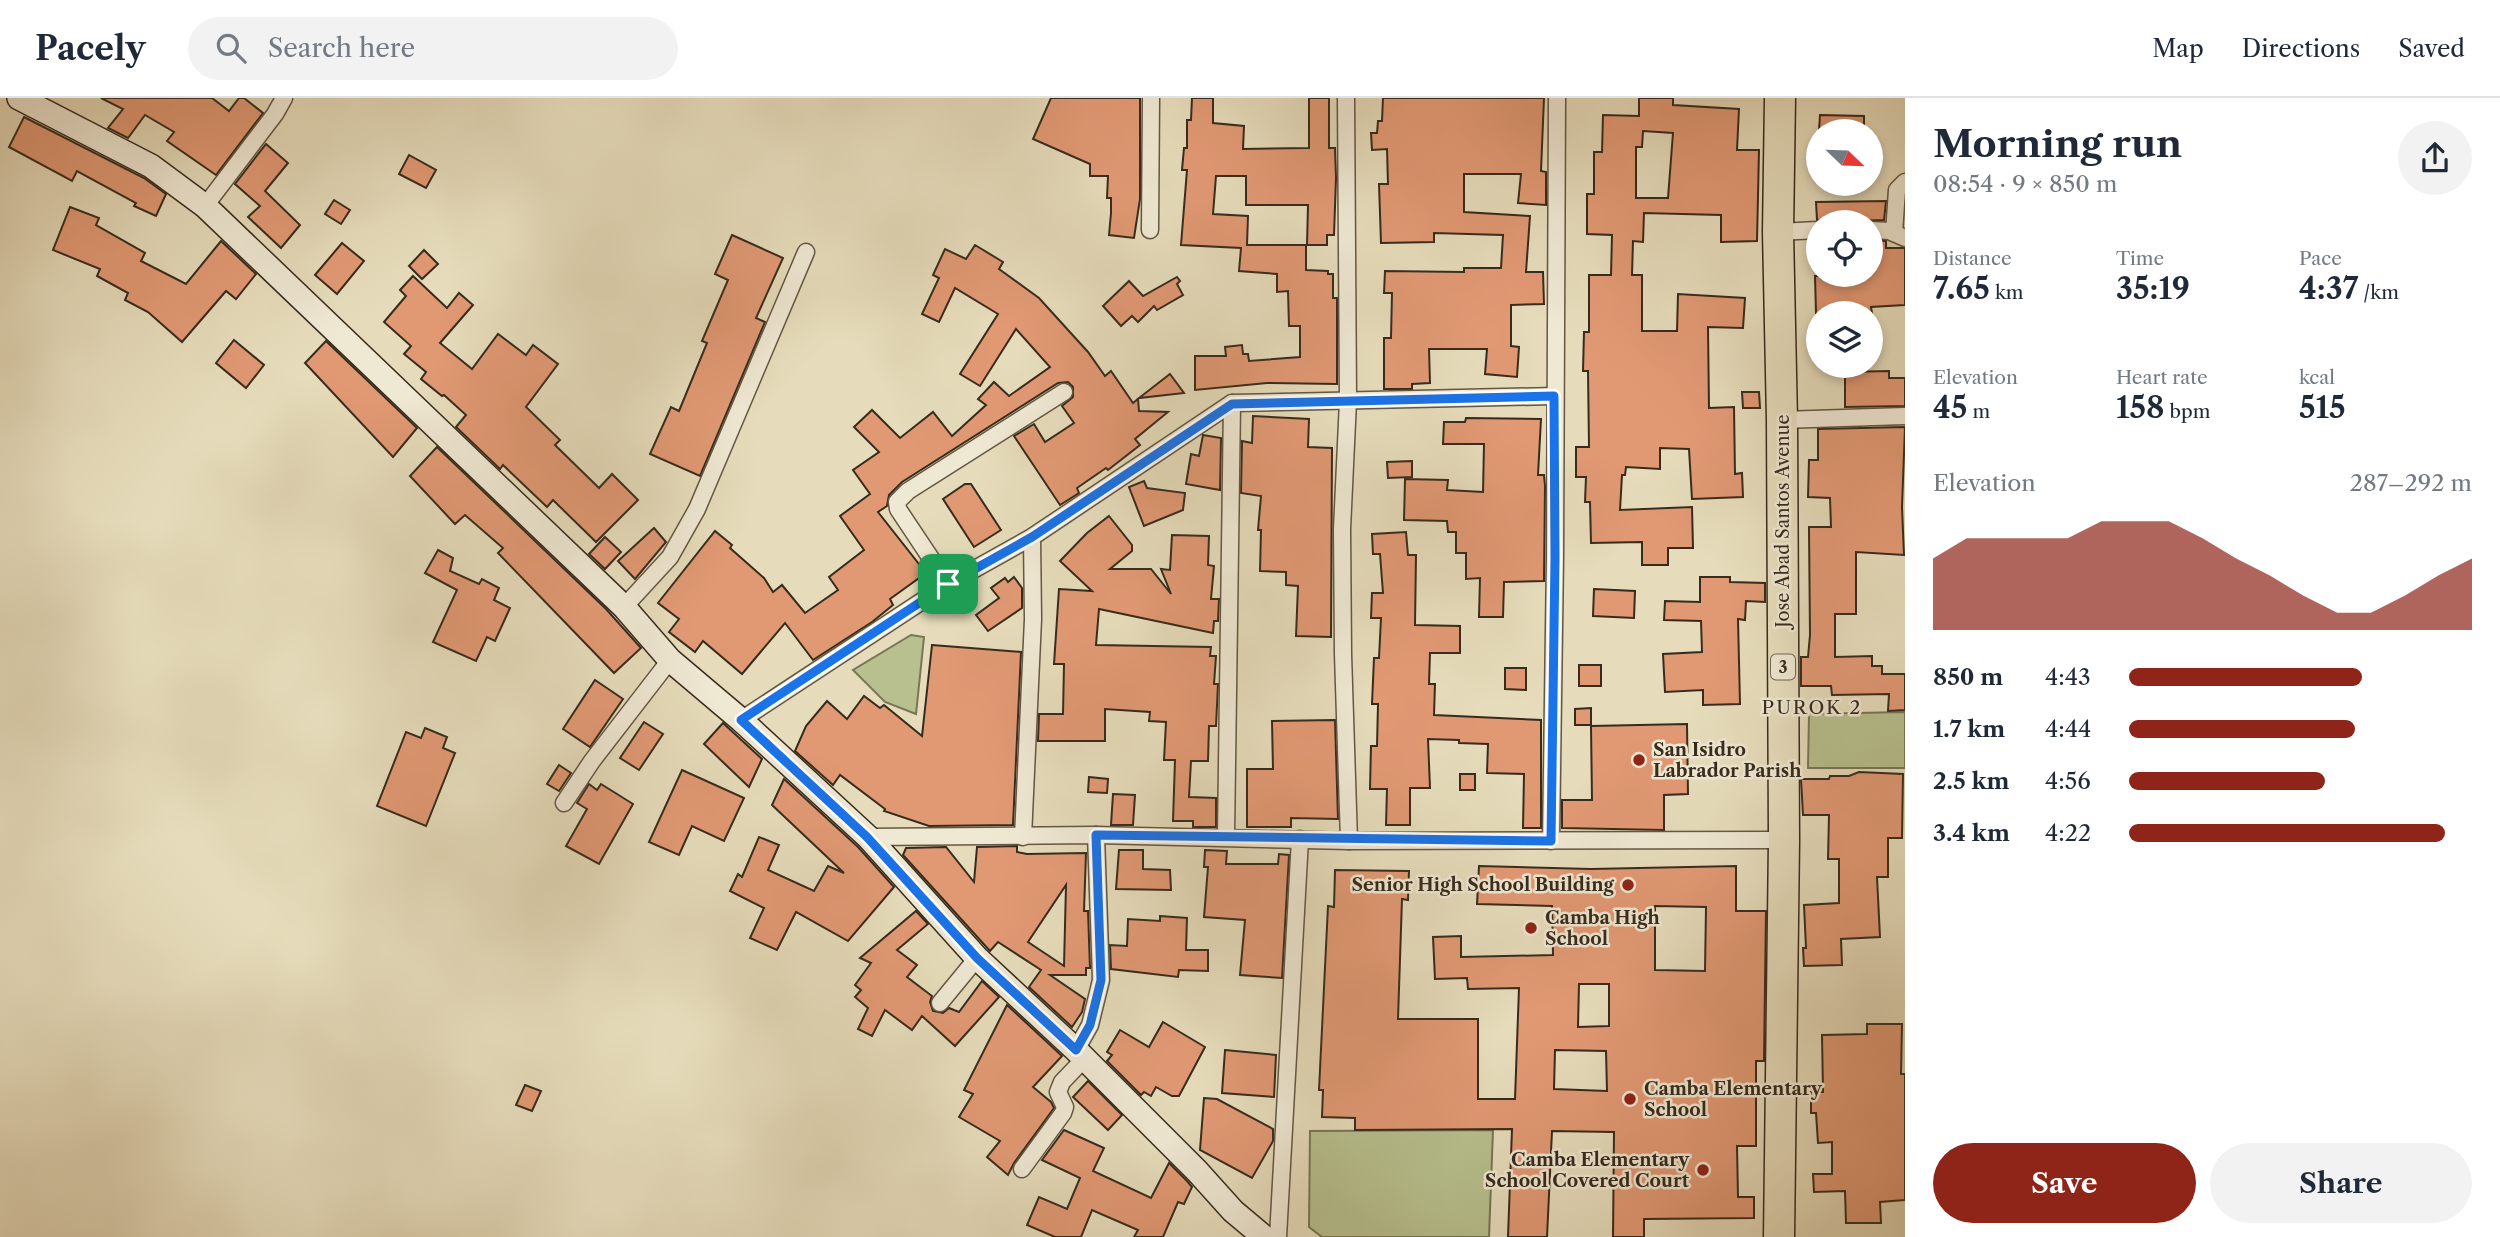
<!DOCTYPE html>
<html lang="en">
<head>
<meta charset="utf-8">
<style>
	:root { --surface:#fff; --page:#f2f2f3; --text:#1f2937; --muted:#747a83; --line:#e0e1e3; --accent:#8f2418 }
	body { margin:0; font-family:"Libre Caslon Text",serif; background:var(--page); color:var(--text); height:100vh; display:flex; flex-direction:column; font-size:26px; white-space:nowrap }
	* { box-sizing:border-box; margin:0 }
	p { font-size:23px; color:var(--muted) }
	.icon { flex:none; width:38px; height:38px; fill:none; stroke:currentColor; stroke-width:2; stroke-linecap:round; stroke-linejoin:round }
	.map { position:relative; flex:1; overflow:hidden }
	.panel { display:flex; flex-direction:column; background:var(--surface); width:595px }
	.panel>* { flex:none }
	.needle { width:46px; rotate:113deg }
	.tools { position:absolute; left:1806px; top:21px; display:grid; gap:14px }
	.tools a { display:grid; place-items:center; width:77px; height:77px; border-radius:50%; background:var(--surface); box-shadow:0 4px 10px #0003; font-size:35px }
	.pin { position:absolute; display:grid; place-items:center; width:60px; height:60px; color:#fff; margin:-30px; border-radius:14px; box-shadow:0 4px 10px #0006 }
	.round { display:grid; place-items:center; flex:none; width:74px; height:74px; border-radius:37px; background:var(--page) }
	.head { display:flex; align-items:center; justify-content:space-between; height:119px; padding:0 28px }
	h1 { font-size:38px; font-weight:700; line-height:52px }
	.figures { display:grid; grid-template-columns:repeat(3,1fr); gap:10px; height:119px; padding:7px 28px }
	.figures div { display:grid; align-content:center }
	.figures b { font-size:30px; font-weight:700 }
	.figures small { font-size:19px; font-weight:400 }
	.figures p { font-size:19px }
	.chart { height:196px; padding:14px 28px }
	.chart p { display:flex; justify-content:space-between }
	.chart svg { width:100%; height:126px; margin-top:7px; fill:var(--accent); opacity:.7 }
	.primary-button { display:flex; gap:14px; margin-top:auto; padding:14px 28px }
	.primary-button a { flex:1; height:80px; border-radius:42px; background:var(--accent); color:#fff; font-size:28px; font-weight:700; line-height:80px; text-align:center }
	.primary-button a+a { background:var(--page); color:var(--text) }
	ul { padding:0 28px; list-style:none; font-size:23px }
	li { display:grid; grid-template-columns:112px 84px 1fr; align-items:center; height:52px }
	li i { height:18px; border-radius:9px; background:var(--accent) }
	header { display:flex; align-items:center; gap:42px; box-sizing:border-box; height:98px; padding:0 35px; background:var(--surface); border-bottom:2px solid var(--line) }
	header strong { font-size:33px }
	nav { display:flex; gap:38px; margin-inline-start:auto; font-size:24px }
	.search { width:490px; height:63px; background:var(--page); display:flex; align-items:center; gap:18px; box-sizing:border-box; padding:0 24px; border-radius:38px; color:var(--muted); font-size:26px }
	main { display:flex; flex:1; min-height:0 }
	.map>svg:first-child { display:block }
	.green { fill:#b7c08e; stroke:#777656; stroke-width:2 }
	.building { fill:#e19974; stroke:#372b1d; stroke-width:2; fill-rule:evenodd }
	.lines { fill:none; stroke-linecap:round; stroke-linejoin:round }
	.street-casing { stroke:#635744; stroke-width:19 }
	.secondary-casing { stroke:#372b1d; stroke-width:26 }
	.highway-casing { stroke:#372b1d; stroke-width:33 }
	.street { stroke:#efe8d3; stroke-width:16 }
	.secondary { stroke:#efe8d3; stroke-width:23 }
	.highway { stroke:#e6dcbb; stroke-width:30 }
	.route-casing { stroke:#fff; stroke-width:14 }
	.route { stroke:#1a73e8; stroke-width:9 }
	.poi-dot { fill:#8f2418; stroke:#efe8d3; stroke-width:2.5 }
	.labels { text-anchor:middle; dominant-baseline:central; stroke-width:5; stroke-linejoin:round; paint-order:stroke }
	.shield { fill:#efe8d3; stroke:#6e6454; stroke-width:2 }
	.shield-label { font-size:16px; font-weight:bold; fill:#372b1d }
	.street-label { font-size:18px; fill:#372b1d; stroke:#efe8d3 }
	.poi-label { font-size:18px; font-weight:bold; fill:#372b1d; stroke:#efe8d3; text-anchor:start }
	.neighbourhood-label { font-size:19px; letter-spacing:2px; fill:#372b1d; stroke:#efe8d3 }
</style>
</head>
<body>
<header>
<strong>Pacely</strong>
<div class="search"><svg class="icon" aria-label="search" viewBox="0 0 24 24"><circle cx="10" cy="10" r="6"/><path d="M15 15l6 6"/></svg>Search here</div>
<nav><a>Map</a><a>Directions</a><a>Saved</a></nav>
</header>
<main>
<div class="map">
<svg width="1905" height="1139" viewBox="0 0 1905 1139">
	<rect width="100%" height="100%" fill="#e6dcbb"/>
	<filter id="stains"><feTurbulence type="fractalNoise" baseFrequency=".00286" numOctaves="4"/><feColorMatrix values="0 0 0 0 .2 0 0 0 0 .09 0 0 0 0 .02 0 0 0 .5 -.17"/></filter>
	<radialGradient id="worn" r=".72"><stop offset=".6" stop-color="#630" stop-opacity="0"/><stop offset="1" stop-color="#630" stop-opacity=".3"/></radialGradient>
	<g class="green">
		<polygon points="911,537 924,539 916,616 885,604 853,572"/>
		<polygon points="1905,614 1905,670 1808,670 1809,616"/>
		<polygon points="1493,1032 1489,1139 1322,1139 1309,1129 1310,1033"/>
	</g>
	<g class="building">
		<polygon points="101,0 212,0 229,13 239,0 244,0 263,15 216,77 167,43 174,34 145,17 128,40 108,30 123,11"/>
		<polygon points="1051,0 1140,0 1140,101 1134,140 1109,137 1111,115 1111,100 1107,100 1108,78 1090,78 1090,66 1033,41"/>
		<polygon points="1192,0 1213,0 1213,25 1244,28 1243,51 1309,50 1309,0 1329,0 1329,50 1335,50 1336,80 1334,137 1327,137 1327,147 1307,147 1308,107 1246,107 1246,78 1216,78 1213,116 1248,118 1247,147 1306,147 1306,172 1328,173 1328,176 1333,176 1333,200 1337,200 1337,286 1267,285 1195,292 1195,258 1226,258 1225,249 1242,247 1243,256 1248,256 1249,263 1300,259 1300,228 1289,228 1288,193 1277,194 1277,176 1239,173 1241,150 1181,147 1187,72 1182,72 1184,50 1187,50 1187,22 1191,22"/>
		<polygon points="1383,0 1544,0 1541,73 1546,74 1546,107 1518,105 1521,76 1464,76 1464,114 1530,118 1526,174 1543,174 1544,206 1511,207 1511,248 1519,249 1517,279 1485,276 1487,251 1429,251 1430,285 1412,286 1412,291 1384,291 1384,240 1391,240 1392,195 1384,195 1385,173 1464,174 1464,170 1501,170 1503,137 1434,135 1434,144 1381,145 1379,86 1388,86 1387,51 1372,52 1371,35 1377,35 1378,23 1382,23"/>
		<path d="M1639,0H1673V7L1739,11L1737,52H1759L1757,143L1721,144V117L1644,115L1643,144L1633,143L1632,177H1642V233H1677L1678,196L1745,200L1743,230L1708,229L1709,310L1734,309L1735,376L1742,375L1743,399L1692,401L1689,351L1660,350V371L1626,369L1625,377H1622L1620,412L1692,409L1693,450H1668V467H1642V444L1591,445L1590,404H1585L1586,379H1576V349H1589L1588,273H1583L1584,234H1589V177H1611L1612,137L1587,136V96H1594V54H1602L1603,17L1639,18ZM1643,33L1673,35L1668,100H1636V49H1642Z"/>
		<polygon points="1820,17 1864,18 1864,33 1819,33"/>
		<polygon points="24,19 144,80 166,96 156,118 134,108 136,105 77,73 72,83 9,49"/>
		<polygon points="266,46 288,65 265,93 300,127 281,150 248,119 260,108 235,86"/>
		<polygon points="409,57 436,72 426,90 399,76"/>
		<polygon points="334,102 350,112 341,126 325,116"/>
		<polygon points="1886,103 1884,122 1825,124 1817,122 1816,104"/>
		<polygon points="70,109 99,120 96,127 145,155 141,163 186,186 221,143 256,176 236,201 226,193 182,244 148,214 125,202 128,195 97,178 100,171 53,152"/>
		<polygon points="732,137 783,160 756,220 765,224 700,378 650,356 671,309 679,313 707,245 702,243 728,182 715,176"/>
		<polygon points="1871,143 1886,143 1886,150 1905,150 1905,207 1871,209 1872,215 1816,215 1815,178 1871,177"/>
		<polygon points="342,145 364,163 337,196 315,177"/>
		<polygon points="975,147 1003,164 999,171 1039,200 1088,254 1105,278 1111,273 1133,305 1138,301 1139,313 1168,314 1135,341 1140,347 1108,372 1106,370 1077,390 1079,395 1060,407 1014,338 1034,326 1045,344 1074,325 1062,308 1073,299 1073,289 1068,284 1058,285 902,384 889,397 887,408 878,414 926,475 890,501 893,507 872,524 813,562 785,525 742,576 703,543 695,554 669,534 679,521 658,505 715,433 732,447 730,450 764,480 773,494 782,487 805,515 838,492 829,479 864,452 840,418 870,396 853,372 879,354 854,329 872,312 900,340 933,314 952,338 986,307 978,301 994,284 1009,298 1050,269 1016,231 980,288 960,276 998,216 955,190 939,224 922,216 939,180 933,177 945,151 966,161"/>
		<polygon points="424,152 438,166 422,181 409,168"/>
		<polygon points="413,178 447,210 459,195 473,207 440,245 472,271 498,236 526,257 533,247 558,266 526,309 560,342 555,347 599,390 612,376 638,402 596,444 553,402 547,409 503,367 500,371 456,329 466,317 444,297 442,298 421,281 426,274 404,256 411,248 384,224 406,198 400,192"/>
		<polygon points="1177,179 1180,183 1177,186 1183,197 1157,212 1154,208 1138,224 1132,218 1121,228 1103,208 1129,183 1143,198"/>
		<polygon points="234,242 264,267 246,290 216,265"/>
		<polygon points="326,243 417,330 393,359 305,265"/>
		<polygon points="1889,273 1889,280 1905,280 1905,308 1845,309 1845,274"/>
		<polygon points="1170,276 1184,295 1139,300"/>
		<polygon points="1742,294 1759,294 1760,310 1743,310"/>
		<polygon points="1253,318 1309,321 1308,349 1332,350 1331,539 1296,538 1298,488 1286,487 1286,474 1260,473 1261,432 1258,432 1261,398 1241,395 1242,343 1252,345"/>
		<polygon points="1466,320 1541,321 1538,377 1544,377 1545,388 1544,483 1504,484 1503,519 1479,519 1480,480 1466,481 1466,455 1456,455 1456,434 1448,434 1447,423 1404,422 1405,381 1448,382 1447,392 1483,394 1484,346 1443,346 1444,324 1465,324"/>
		<polygon points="1905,329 1902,409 1904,457 1856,454 1856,516 1835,516 1835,559 1872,558 1872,568 1882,568 1882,576 1905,576 1905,612 1888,613 1889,596 1832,597 1831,588 1801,588 1801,559 1808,559 1810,537 1809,429 1831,429 1830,400 1808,399 1809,362 1818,362 1818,331"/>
		<polygon points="1203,337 1221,340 1220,392 1186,386 1191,356 1199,358"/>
		<polygon points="437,349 606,511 641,550 614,575 498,455 503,450 465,417 455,426 410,378"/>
		<polygon points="1412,363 1412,379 1388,380 1387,364"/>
		<polygon points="1144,383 1147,390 1185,395 1183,412 1144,428 1129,389"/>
		<polygon points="965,386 971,386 1001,432 974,449 943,401"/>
		<polygon points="1109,418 1132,447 1132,453 1110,471 1151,471 1171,496 1161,471 1170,472 1172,437 1209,438 1208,467 1214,468 1211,501 1219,501 1218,523 1214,523 1213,535 1099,511 1096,547 1211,549 1210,558 1216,558 1214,586 1218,586 1216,628 1209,628 1208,663 1191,663 1189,699 1216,700 1216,729 1193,729 1193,723 1173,723 1175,662 1164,662 1166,624 1149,623 1150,614 1105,611 1105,643 1038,643 1039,616 1063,616 1064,566 1054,566 1059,491 1092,493 1060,463 1087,435"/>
		<polygon points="654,430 666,444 635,481 618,463"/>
		<polygon points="1406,434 1408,457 1416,457 1415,527 1460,528 1460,555 1430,555 1429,586 1435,586 1434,617 1541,622 1541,730 1523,730 1524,676 1487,675 1488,646 1459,645 1459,642 1428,641 1430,690 1410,690 1410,727 1386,727 1387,691 1370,691 1371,648 1377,648 1378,606 1372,606 1374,560 1379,560 1381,520 1371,520 1372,495 1383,495 1380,456 1373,456 1372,436"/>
		<polygon points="605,439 621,454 605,471 589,456"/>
		<polygon points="438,452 453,460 450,473 479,486 482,481 499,490 494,502 510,510 495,543 487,539 476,563 433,544 457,492 425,475"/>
		<polygon points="1014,479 1022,490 1022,510 988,533 976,517 999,500 991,490 1005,480 1008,484"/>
		<polygon points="1700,479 1730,479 1730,484 1765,485 1765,504 1746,503 1745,522 1738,521 1740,606 1703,607 1703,592 1665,594 1663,556 1702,554 1701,523 1664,522 1665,503 1700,504"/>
		<polygon points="1594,491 1635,493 1634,520 1593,518"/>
		<polygon points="932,547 1021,554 1013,727 929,728 884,713 885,711 840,677 833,687 795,653 806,628 827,603 847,621 864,598 880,610 884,607 922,638"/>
		<rect x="1579" y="567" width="22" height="21"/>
		<polygon points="1505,570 1526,570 1526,592 1505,591"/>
		<polygon points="595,582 623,601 590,649 563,631"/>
		<polygon points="1591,610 1591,627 1575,627 1575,611"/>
		<polygon points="1335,622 1338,721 1291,720 1291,729 1247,729 1247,671 1273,671 1272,623"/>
		<polygon points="644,624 663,636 639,672 620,660"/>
		<polygon points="723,625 762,661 749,689 704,646"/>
		<polygon points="1687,626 1688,696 1664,697 1664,732 1562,730 1562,702 1592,702 1591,628"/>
		<polygon points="425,630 447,639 443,650 455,655 426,728 377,708 406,634 421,640"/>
		<polygon points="559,667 571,675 559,693 547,686"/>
		<polygon points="682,672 744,700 724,743 692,728 679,757 649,744"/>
		<polygon points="1859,674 1903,676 1902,740 1888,740 1888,779 1877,779 1880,839 1841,841 1842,867 1804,868 1803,850 1806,850 1804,807 1839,805 1839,761 1828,761 1829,717 1803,717 1801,681 1829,681 1830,678 1849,678"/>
		<rect x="1460" y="676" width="15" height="16"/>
		<polygon points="1089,679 1108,681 1107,695 1088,694"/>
		<polygon points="784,681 858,749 894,789 848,843 796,814 777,852 750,840 764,810 730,793 738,776 742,779 759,739 779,747 768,772 814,793 828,768 844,775 772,707"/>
		<polygon points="589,686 597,692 601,686 633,706 599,766 566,748 587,711 577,705"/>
		<polygon points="1113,696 1135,697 1133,727 1111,727"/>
		<path d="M1017,748V754L1027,756L1086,755L1084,813H1088L1090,870H1086V877H1050L1085,901L1082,914L1072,929L1029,889L1041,872L998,844L990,853L903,757L906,750L946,749L974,784L977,749ZM1066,787L1064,868L1028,844Z"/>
		<polygon points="1119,752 1143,752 1143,771 1170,772 1171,792 1116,791"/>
		<polygon points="1205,752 1227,753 1226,766 1278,766 1279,756 1289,757 1282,880 1240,877 1245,822 1204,819 1208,769 1204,769"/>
		<path d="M1479,768L1591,771L1736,768V813H1766L1764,963H1756V1048H1737L1738,1099H1754V1120L1644,1121V1139H1613L1614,1034L1552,1033L1547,1139H1508L1512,1031L1355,1032V1020L1322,1019L1323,992H1319L1328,808L1334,809L1335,772L1409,773L1408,802L1402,801L1398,921H1478V1001H1515L1519,890L1468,891L1467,880L1435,881L1433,839L1461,838V859L1553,857L1552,808L1477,806ZM1655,808L1706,809L1705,873L1655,872ZM1579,886H1609V928L1578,929ZM1555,952L1606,953L1607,993L1554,991Z"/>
		<polygon points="916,813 928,826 897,852 917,867 907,879 932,898 930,904 933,913 943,915 949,910 959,914 982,883 999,899 955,948 922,918 912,932 885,912 872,938 858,931 868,910 855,899 861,892 855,887 871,865 860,860"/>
		<polygon points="1160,818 1187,820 1186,852 1208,852 1208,873 1179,872 1178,879 1111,871 1110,847 1127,848 1128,821 1160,823"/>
		<polygon points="1007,907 1062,958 1033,989 1051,1004 1054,1010 1014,1065 1008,1077 987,1059 1000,1043 959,1019 973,996 964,992"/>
		<polygon points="1163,924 1205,949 1179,998 1172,998 1156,989 1151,998 1144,994 1141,997 1107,963 1112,957 1107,954 1120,932 1149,949"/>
		<polygon points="1867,926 1902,926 1901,976 1905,976 1905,1102 1880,1104 1881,1125 1846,1125 1845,1093 1814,1094 1813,1076 1832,1076 1832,1044 1818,1045 1816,1015 1811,1015 1811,994 1823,994 1822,937 1867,936"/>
		<polygon points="1225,952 1276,957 1274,999 1222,995"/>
		<polygon points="1088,983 1122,1017 1108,1032 1073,999"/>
		<polygon points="525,987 541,993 532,1013 516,1007"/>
		<polygon points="1204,1000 1217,1001 1273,1031 1273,1043 1252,1080 1200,1052"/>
		<polygon points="1064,1032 1104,1050 1093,1073 1151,1100 1169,1065 1187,1083 1192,1089 1184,1106 1178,1104 1163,1139 1134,1139 1138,1132 1092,1112 1081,1139 1055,1139 1027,1127 1039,1099 1067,1111 1080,1080 1042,1062"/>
	</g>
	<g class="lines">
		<g class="street-casing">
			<g id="street">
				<polyline points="1346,0 1348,303 1342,431 1343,556 1349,743"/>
				<polyline points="205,108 275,16 284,0"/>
				<polyline points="1150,132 1151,0"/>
				<polyline points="1871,132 1889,133 1905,140"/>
				<polyline points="1778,134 1818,132"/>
				<polyline points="1894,135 1897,92 1905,84"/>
				<polyline points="1782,322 1905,318"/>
				<polyline points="948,486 898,411 897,404 908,393 1064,294"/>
				<polyline points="624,509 670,459 697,411 806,154"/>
				<polyline points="741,622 948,486 1032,439 1232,305 1554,298"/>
				<polyline points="564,705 592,663 670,562"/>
				<polyline points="1226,738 1232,305"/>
				<polyline points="868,739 1096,737 1349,743 1784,742"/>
				<polyline points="1023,739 1033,521 1032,439"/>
				<polyline points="1551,743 1555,460 1557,0"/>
				<polyline points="940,905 977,860"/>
				<polyline points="1076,952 1090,927 1101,882 1096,737"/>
				<polyline points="1022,1071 1063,1015 1065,1009 1058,994 1062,984 1084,961"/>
				<polyline points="1278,1139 1300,741"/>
			</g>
		</g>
		<g class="secondary-casing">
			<polyline id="secondary" points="19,0 151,68 205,108 624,509 670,562 741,622 868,739 977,860 1076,952 1197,1073 1233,1113 1264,1139"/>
		</g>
		<g class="highway-casing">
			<polyline id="highway" points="1779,1139 1784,742 1782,322 1778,134 1780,0"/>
		</g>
		<use href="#street" class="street"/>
		<use href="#secondary" class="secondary"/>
		<use href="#highway" class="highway"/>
	</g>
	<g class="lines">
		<g class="route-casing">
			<polygon id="route" points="1554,298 1555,460 1551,743 1096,737 1101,882 1090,927 1076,952 977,860 867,739 741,622 948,486 1032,439 1232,306"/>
		</g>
		<use href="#route" class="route"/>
	</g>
	<g class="poi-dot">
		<circle cx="1639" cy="662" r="7"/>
		<circle cx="1628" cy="787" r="7"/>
		<circle cx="1531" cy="830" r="7"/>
		<circle cx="1630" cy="1001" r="7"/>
		<circle cx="1703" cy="1072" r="7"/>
	</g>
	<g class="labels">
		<rect class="shield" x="1771" y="556.5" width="24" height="25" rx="5"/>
		<g class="shield-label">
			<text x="1783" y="569">3</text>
		</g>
		<g class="street-label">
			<text transform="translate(1783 423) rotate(-90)">Jose Abad Santos Avenue</text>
		</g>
		<g class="poi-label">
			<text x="1653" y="652">San Isidro<tspan x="1653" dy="21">Labrador Parish</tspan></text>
			<text x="1614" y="787" text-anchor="end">Senior High School Building</text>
			<text x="1545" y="820">Camba High<tspan x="1545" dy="21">School</tspan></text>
			<text x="1644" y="991">Camba Elementary<tspan x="1644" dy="21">School</tspan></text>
			<text x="1689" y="1062" text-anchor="end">Camba Elementary<tspan x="1689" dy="21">School Covered Court</tspan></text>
		</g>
		<g class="neighbourhood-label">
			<text x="1812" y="609">PUROK 2</text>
		</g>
	</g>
	<rect width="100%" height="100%" filter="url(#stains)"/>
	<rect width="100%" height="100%" fill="url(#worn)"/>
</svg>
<div class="tools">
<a><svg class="needle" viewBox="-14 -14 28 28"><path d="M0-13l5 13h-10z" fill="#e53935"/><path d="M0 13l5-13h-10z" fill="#747a83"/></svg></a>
<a><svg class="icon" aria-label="locate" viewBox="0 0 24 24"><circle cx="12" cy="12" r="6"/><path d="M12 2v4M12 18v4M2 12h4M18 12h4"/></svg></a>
<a><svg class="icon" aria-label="layers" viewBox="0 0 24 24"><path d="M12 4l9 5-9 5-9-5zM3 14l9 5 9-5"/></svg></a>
</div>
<div class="pin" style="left:948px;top:486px;background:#1e9e55"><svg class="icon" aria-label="arrive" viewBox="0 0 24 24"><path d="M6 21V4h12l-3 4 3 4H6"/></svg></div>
</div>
<section class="panel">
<div class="head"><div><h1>Morning run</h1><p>08:54 · 9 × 850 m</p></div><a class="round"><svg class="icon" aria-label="share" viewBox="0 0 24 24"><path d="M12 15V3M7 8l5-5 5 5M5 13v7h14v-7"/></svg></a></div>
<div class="figures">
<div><p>Distance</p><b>7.65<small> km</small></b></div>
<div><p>Time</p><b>35:19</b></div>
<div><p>Pace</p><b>4:37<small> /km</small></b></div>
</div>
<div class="figures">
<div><p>Elevation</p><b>45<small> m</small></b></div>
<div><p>Heart rate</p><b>158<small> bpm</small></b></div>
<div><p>kcal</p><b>515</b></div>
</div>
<div class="chart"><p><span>Elevation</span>287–292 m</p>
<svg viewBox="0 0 160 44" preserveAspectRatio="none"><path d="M0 44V19L10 12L20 12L30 12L40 12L50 6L60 6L70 6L80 12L90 19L100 25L110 32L120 38L130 38L140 32L150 25L160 19V44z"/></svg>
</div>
<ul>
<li><b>850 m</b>4:43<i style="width:68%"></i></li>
<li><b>1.7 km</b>4:44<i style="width:66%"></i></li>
<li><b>2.5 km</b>4:56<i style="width:57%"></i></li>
<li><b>3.4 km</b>4:22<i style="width:92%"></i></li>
</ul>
<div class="primary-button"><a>Save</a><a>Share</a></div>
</section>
</main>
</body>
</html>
